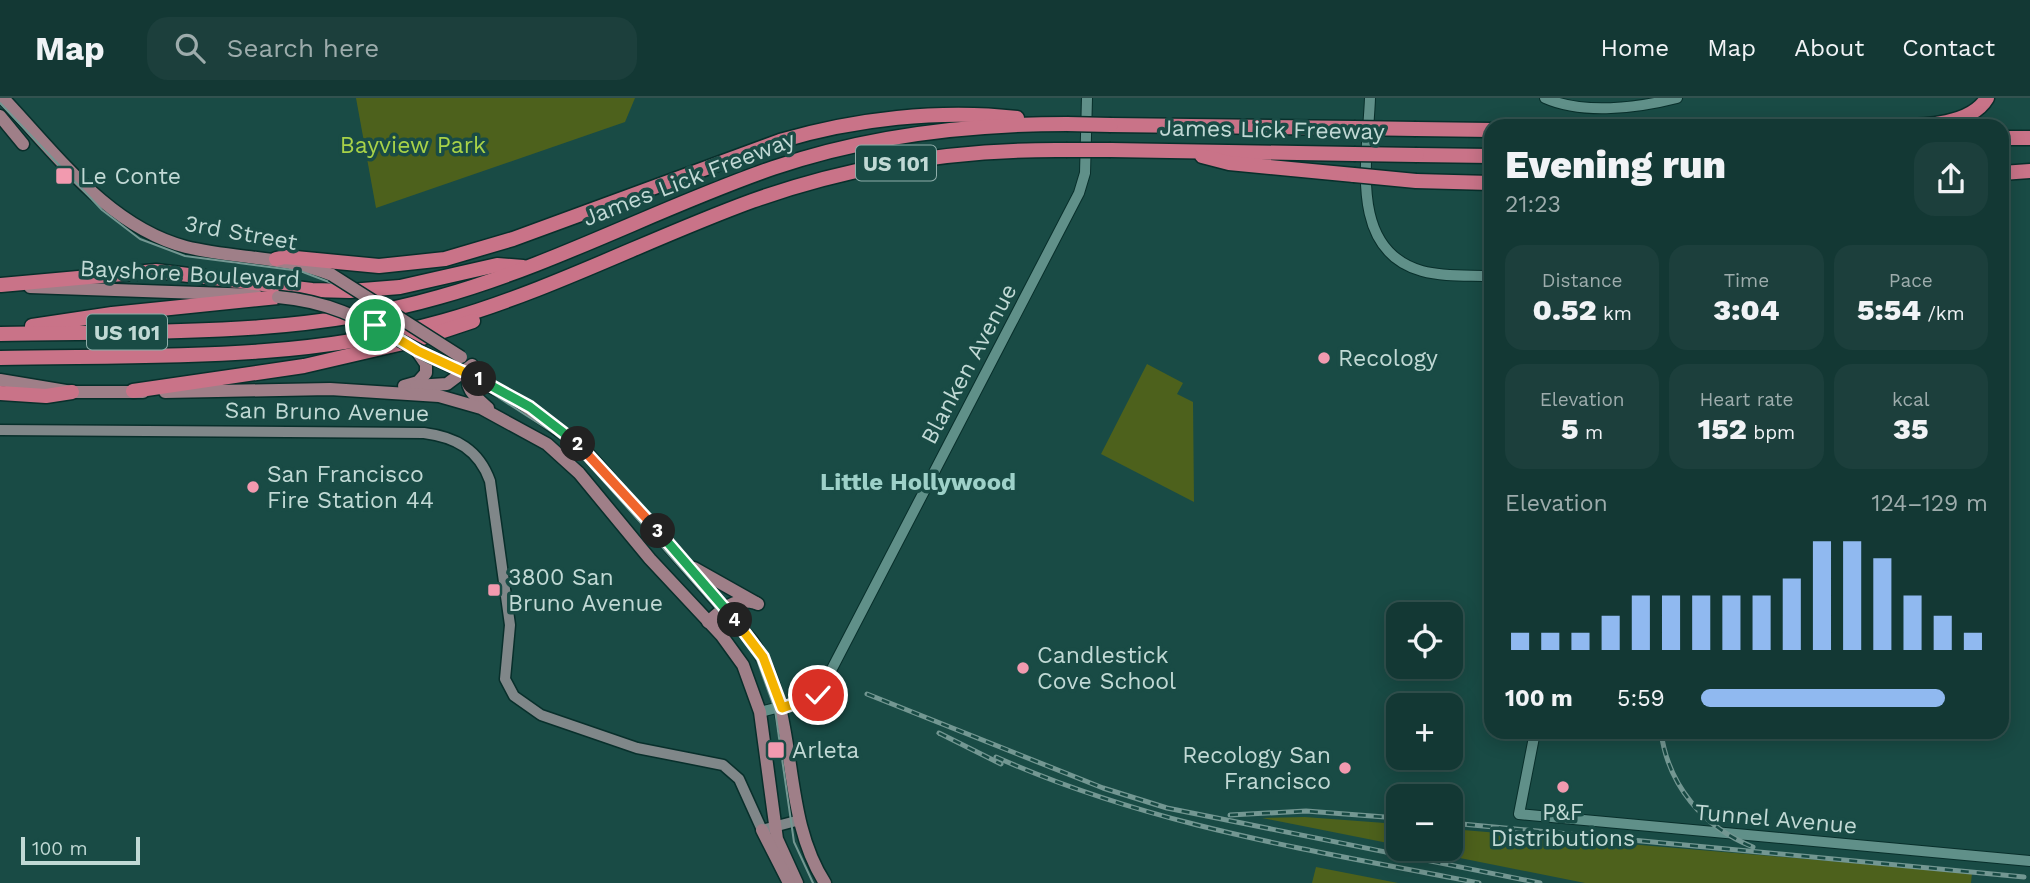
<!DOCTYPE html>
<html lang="en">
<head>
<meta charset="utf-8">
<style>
	:root { --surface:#133834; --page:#1c3f3c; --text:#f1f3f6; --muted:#9dacac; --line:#32524f; --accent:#90b9f0 }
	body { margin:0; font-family:"Work Sans",sans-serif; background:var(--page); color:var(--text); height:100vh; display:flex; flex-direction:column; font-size:26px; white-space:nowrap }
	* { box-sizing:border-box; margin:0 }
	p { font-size:23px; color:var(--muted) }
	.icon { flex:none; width:38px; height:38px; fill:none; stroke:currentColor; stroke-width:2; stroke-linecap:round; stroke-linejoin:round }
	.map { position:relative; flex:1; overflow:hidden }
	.panel { position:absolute; left:1484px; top:21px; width:525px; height:620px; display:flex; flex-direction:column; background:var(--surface); border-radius:21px; box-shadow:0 4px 18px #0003,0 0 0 2px var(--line) }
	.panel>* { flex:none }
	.tools { position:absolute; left:1386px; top:504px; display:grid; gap:14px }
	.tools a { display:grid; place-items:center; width:77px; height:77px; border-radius:14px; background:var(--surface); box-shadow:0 4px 18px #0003,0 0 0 2px var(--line); font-size:35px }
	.scale { position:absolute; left:21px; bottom:18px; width:119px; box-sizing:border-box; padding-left:7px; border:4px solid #c1d9d5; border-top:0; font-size:19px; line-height:24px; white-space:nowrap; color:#c1d9d5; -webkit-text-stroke:5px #194b45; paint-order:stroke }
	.pin { position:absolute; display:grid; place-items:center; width:60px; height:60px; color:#fff; margin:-30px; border:4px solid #fff; border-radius:50%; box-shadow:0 2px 7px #0007 }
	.km { position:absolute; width:35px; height:35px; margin:-18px; border-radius:50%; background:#222; color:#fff; font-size:19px; line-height:35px; text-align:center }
	.round { display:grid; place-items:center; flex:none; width:74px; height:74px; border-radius:21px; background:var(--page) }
	.headline { display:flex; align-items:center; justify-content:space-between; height:119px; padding:0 21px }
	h1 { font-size:38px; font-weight:800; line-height:52px }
	.metrics { display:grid; grid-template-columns:repeat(3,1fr); gap:10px; height:119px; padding:7px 21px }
	.metrics div { display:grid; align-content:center; border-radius:18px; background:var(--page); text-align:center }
	.metrics b { font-size:30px; font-weight:800 }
	.metrics small { font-size:19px; font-weight:400 }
	.metrics p { font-size:19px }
	.chart { height:196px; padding:14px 21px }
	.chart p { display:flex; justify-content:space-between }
	.chart svg { width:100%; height:126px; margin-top:7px; stroke:var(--accent); stroke-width:6 }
	ul { padding:0 21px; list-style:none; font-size:23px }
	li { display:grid; grid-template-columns:112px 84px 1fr; align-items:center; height:52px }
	li i { height:18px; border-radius:9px; background:var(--accent) }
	header { display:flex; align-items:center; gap:42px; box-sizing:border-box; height:98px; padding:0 35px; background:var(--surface); border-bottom:2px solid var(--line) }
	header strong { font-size:33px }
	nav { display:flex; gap:38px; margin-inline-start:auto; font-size:24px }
	.search { width:490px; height:63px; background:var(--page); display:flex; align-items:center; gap:18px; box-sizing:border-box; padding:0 24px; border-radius:21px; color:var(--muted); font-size:26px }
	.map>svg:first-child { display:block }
	.green { fill:#4d611c }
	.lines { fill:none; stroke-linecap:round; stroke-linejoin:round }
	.tertiary-casing { stroke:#082f2b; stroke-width:12 }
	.secondary-casing { stroke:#082f2b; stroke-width:13 }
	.primary-casing { stroke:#082f2b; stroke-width:15 }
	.motorway-casing { stroke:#082f2b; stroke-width:17 }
	.tertiary { stroke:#609089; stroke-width:10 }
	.secondary { stroke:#808789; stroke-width:10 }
	.primary { stroke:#9f7f88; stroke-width:12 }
	.motorway { stroke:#c97388; stroke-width:14 }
	.tram { stroke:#739792; stroke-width:2 }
	.rail-casing { stroke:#739792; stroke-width:5 }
	.rail { stroke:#194b45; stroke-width:2.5; stroke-dasharray:8; stroke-linecap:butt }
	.primary-bridge-casing { stroke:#082f2b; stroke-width:15; stroke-linecap:butt }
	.motorway-bridge-casing { stroke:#082f2b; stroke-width:17; stroke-linecap:butt }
	.primary-bridge { stroke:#9f7f88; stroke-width:12 }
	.motorway-bridge { stroke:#c97388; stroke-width:14 }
	.split-1-casing { stroke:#fff; stroke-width:14 }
	.split-2-casing { stroke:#fff; stroke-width:14 }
	.split-3-casing { stroke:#fff; stroke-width:14 }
	.split-4-casing { stroke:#fff; stroke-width:14 }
	.split-5-casing { stroke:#fff; stroke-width:14 }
	.split-1 { stroke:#f5b400; stroke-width:9 }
	.split-2 { stroke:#22a559; stroke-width:9 }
	.split-3 { stroke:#f0652b; stroke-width:9 }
	.split-4 { stroke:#22a559; stroke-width:9 }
	.split-5 { stroke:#f5b400; stroke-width:9 }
	.poi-dot { fill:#f29aaf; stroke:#194b45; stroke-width:2.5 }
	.labels { text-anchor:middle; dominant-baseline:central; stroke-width:7; stroke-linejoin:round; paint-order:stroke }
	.shield { fill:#194b45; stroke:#8faeaa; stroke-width:2 }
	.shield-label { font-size:21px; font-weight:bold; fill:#c1d9d5 }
	.street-label { font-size:23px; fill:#c1d9d5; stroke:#194b45 }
	.park-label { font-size:23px; fill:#a8d248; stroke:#194b45 }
	.poi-label { font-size:23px; fill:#c1d9d5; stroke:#194b45; text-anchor:start }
	.neighbourhood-label { font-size:24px; font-weight:bold; fill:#9ed1c9; stroke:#194b45 }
</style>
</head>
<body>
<header>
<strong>Map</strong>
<div class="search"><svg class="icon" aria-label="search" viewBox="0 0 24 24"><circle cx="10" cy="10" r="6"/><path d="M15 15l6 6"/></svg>Search here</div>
<nav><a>Home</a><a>Map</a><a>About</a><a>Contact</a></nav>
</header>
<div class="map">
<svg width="2030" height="785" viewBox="0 0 2030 785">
	<rect width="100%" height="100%" fill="#194b45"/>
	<g class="green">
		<polygon points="356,0 635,0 625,24 376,110"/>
		<polygon points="1147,266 1183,285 1177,296 1193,304 1194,404 1101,356"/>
		<polygon points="1305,719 1398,726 1398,747 1262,720"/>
		<polygon points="1451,731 1972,775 1971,785 1585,785 1415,751 1451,751"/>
		<polygon points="1316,769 1398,785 1312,785"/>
	</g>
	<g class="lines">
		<g class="tertiary-casing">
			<g id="tertiary">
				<path d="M1370,0C1368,58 1347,152 1422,173C1444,179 1468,177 1491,178"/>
				<path d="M1545,0C1583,17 1638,10 1677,0"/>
				<polyline points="760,614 812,601 822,590 1079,95 1085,75 1087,0"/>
				<polyline points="1535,634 1519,716 2030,763"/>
			</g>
		</g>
		<g class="secondary-casing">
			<path id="secondary" d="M0,332L424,335C456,339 479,352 490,383L510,527L505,581L514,598L541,617L637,650L723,667L739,681L762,732L800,722"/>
		</g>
		<g class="primary-casing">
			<g id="primary">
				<path d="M3,0C56,56 109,129 186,149C235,161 285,158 332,177"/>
				<polyline points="0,18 23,46"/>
				<polyline points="30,189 256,197"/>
				<path d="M440,263L515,301L583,350L752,543C802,616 778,712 825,785"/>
				<path d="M470,271C462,289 475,299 488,310"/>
				<polyline points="0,282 72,294 143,294"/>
				<polyline points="404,288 418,284 426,275 426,266 417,253"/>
				<polyline points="416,288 447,286 472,267"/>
				<polyline points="165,294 330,291 439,298 481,310 547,346 579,375 650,461 722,538 743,567 760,614 777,741 797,785"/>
				<polyline points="694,470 758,506"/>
				<path d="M708,524C723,510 735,499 756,505"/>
				<polyline points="762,732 789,785"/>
			</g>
		</g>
		<g class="motorway-casing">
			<g id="motorway">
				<polyline points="1111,27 1354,30"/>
				<path d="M1852,28C1889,27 1966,36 1987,0"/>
				<polyline points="1416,31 1491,32"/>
				<polyline points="2002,40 2030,40"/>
				<polyline points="1111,52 1354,56"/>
				<polyline points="1417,57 1491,58"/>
				<polyline points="1202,58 1229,65 1354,77"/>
				<polyline points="2002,75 2030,73"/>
				<polyline points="1416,83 1491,85"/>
				<path d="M276,161L285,159L379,168L445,161L513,141L780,43C854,21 940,11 1017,20"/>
				<polyline points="1,187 156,173 312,192 350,193 400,189 497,167 523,169"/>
				<polyline points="32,228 112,216 278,199"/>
				<path d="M0,236C147,233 296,240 439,199C554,167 660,109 773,70C867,38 968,26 1067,26"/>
				<path d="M0,260C149,257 299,264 444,223C550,193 648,141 752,103C852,67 959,51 1066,52"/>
				<polyline points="133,293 304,268 416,242 473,223"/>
				<polyline points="0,295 46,298 72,294"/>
			</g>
		</g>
		<use href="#tertiary" class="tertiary"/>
		<use href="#secondary" class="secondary"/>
		<use href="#primary" class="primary"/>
		<use href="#motorway" class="motorway"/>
		<polyline class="tram" points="0,5 102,112 140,141 185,158 300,173 345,190 439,249 493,296 555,336 582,359 733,529 757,562 775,612 794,744 813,785"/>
		<g class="rail-casing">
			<g id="rail">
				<polyline points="867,596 1103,690 1167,710 1540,785"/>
				<path d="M1661,634C1668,687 1703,729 1753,749"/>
				<polyline points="939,635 1001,666"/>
				<path d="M996,659C1153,729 1312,752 1479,785"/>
				<polyline points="1230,717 1306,713 1398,720"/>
				<polyline points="1451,725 2024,779"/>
			</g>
		</g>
		<use href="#rail" class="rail"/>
		<g class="primary-bridge-casing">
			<g id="primary-bridge">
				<polyline points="332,177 461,259"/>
				<path d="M278,199C348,205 380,235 440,263"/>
			</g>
		</g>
		<g class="motorway-bridge-casing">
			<g id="motorway-bridge">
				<polyline points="1067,26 1111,27"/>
				<polyline points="1354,30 1416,31"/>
				<polyline points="1066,52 1111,52"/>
				<polyline points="1354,56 1417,57"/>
				<polyline points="1354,77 1416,83"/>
			</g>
		</g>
		<use href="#primary-bridge" class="primary-bridge"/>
		<use href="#motorway-bridge" class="motorway-bridge"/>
	</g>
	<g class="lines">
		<g class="split-1-casing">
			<polyline id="split-1" points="375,227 418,253 479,281"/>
		</g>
		<g class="split-2-casing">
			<polyline id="split-2" points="479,281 530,309 578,346"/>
		</g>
		<g class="split-3-casing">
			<polyline id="split-3" points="578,346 658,433"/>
		</g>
		<g class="split-4-casing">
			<polyline id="split-4" points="658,433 735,522"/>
		</g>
		<g class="split-5-casing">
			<polyline id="split-5" points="735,522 763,559 782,610 818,597"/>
		</g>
		<use href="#split-1" class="split-1"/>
		<use href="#split-2" class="split-2"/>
		<use href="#split-3" class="split-3"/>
		<use href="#split-4" class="split-4"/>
		<use href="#split-5" class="split-5"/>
	</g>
	<g class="poi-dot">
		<rect x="55" y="69" width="18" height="18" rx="3.5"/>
		<circle cx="1324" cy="260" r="7"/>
		<circle cx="253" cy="389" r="7"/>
		<rect x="487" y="485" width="14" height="14" rx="3.5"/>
		<circle cx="1023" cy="570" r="7"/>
		<rect x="767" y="643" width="18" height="18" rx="3.5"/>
		<circle cx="1345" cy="670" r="7"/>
		<circle cx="1563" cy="689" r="7"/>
	</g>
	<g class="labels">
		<g class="shield">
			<rect x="856" y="47.5" width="80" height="35" rx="5"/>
			<rect x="87" y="216.5" width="80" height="35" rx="5"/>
		</g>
		<g class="shield-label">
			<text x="896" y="65">US 101</text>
			<text x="127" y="234">US 101</text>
		</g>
		<g class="street-label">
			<text transform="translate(1272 32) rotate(1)">James Lick Freeway</text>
			<text transform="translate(689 81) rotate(-21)">James Lick Freeway</text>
			<text transform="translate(241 135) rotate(10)">3rd Street</text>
			<text transform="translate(190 176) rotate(3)">Bayshore Boulevard</text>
			<text transform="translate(969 266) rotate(-62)">Blanken Avenue</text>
			<text transform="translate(327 314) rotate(1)">San Bruno Avenue</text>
			<text transform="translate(1776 721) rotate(5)">Tunnel Avenue</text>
		</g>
		<g class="park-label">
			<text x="413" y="47">Bayview Park</text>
		</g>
		<g class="poi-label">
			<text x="80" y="78">Le Conte</text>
			<text x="1338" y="260">Recology</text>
			<text x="267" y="376">San Francisco<tspan x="267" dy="26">Fire Station 44</tspan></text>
			<text x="508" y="479">3800 San<tspan x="508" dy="26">Bruno Avenue</tspan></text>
			<text x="1037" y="557">Candlestick<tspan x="1037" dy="26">Cove School</tspan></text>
			<text x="792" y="652">Arleta</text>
			<text x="1331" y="657" text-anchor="end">Recology San<tspan x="1331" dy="26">Francisco</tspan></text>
			<text x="1563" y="714" text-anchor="middle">P&amp;F<tspan x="1563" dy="26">Distributions</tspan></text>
		</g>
		<g class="neighbourhood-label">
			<text x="918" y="384">Little Hollywood</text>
		</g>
	</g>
</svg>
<div class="tools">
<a><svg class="icon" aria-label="locate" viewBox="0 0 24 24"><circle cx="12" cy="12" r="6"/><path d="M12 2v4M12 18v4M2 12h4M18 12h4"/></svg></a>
<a>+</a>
<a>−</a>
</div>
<div class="scale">100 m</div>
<div class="pin" style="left:375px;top:227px;background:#1e9e55"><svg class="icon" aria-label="arrive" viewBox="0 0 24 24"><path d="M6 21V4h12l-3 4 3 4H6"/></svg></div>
<div class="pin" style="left:818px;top:597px;background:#d93025"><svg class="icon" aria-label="check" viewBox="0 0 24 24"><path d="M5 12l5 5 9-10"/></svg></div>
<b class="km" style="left:479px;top:281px">1</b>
<b class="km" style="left:578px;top:346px">2</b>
<b class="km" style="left:658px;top:433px">3</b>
<b class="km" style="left:735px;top:522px">4</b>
<section class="panel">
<div class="headline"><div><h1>Evening run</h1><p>21:23</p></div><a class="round"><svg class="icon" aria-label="share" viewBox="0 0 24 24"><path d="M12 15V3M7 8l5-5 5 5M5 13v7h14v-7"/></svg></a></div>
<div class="metrics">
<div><p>Distance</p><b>0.52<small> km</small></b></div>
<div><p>Time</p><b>3:04</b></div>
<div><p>Pace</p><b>5:54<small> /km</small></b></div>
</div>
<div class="metrics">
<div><p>Elevation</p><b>5<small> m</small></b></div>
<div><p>Heart rate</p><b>152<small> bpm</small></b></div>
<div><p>kcal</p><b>35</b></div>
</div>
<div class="chart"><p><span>Elevation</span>124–129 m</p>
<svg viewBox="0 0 160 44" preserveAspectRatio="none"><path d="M5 44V38M15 44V38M25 44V38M35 44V32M45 44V25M55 44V25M65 44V25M75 44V25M85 44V25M95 44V19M105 44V6M115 44V6M125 44V12M135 44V25M145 44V32M155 44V38"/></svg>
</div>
<ul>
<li><b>100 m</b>5:59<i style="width:85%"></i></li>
</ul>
</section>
</div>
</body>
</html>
